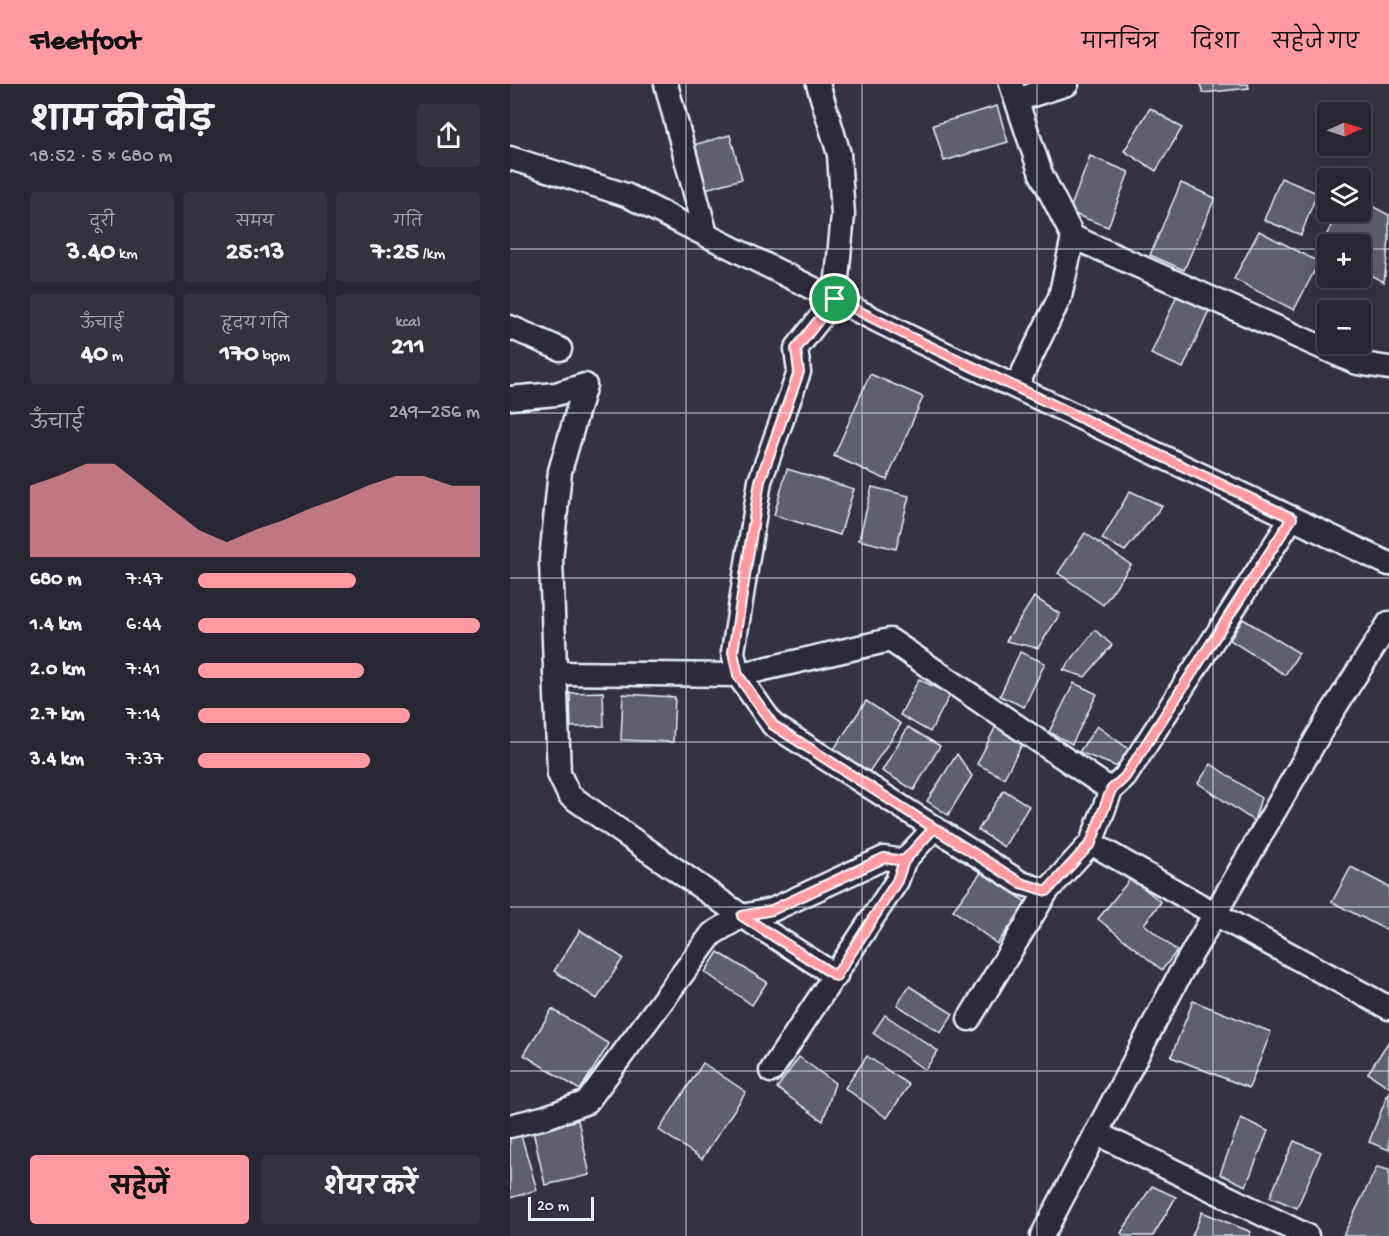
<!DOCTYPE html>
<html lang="hi">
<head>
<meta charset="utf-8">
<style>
	:root { --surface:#282633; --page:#34323f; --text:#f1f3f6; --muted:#a5a5ac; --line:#44434e; --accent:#ff9aa2 }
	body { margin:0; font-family:"Gochi Hand","Playpen Sans Deva",sans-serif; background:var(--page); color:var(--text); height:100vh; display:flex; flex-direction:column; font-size:22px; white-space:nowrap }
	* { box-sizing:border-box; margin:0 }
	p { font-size:20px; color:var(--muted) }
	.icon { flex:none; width:33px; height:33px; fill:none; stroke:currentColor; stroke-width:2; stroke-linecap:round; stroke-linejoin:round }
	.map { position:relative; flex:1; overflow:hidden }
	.details { display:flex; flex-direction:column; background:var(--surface); width:510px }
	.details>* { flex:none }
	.needle { width:39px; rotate:87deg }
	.buttons { position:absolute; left:807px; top:18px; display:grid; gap:12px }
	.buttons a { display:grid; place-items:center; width:54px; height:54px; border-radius:6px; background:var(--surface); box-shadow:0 6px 24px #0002,0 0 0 2px var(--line); font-size:30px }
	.scale { position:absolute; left:18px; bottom:15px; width:66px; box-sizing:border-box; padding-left:6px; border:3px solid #e8f1f8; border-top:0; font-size:16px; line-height:21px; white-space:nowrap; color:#e8f1f8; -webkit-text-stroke:4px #2f2a3d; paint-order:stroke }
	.pin { position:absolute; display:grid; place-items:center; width:51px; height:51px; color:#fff; margin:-26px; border:3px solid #fff; border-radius:50%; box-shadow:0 2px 6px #0007 }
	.round { display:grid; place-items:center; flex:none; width:63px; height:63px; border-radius:6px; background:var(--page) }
	.head { display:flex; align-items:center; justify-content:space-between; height:102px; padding:0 30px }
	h1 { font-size:33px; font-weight:700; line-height:45px }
	.metrics { display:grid; grid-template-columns:repeat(3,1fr); gap:9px; height:102px; padding:6px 30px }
	.metrics div { display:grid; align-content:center; border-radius:6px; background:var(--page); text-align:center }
	.metrics b { font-size:26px; font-weight:700 }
	.metrics small { font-size:16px; font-weight:400 }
	.metrics p { font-size:16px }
	.chart { height:168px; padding:12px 30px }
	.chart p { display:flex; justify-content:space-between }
	.chart svg { width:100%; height:108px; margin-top:6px; fill:var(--accent); opacity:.7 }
	.action { display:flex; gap:12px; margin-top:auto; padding:12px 30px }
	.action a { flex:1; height:69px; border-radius:6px; background:var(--accent); color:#111; font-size:24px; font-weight:700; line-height:69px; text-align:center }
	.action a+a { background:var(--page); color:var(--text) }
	ul { padding:0 30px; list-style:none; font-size:20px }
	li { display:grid; grid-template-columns:96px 72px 1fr; align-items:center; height:45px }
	li i { height:15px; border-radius:8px; background:var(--accent) }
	header { display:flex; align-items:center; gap:36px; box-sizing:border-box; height:84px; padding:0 30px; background:var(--accent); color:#111 }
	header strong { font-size:28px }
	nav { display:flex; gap:33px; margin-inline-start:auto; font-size:21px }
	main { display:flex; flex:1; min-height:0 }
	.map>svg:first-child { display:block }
	.building { fill:#605e6e; stroke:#e8f1f8; stroke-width:1.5 }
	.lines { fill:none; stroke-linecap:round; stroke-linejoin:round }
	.minor-casing { stroke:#e8f1f8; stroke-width:27 }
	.minor { stroke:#2f2a3d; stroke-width:22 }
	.route-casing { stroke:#fff; stroke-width:12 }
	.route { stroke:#ff9aa2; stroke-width:8 }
	.grid { fill:none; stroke:#e8f1f8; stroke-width:1.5; stroke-opacity:0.55 }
</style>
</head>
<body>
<header>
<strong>Fleetfoot</strong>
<nav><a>मानचित्र</a><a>दिशा</a><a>सहेजे गए</a></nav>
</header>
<main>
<section class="details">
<div class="head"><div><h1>शाम की दौड़</h1><p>18:52 · 5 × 680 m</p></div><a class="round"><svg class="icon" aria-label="share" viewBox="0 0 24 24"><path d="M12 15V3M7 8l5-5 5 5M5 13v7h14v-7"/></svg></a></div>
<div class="metrics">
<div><p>दूरी</p><b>3.40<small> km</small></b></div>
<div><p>समय</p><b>25:13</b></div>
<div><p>गति</p><b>7:25<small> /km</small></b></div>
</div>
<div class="metrics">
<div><p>ऊँचाई</p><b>40<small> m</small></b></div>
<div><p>हृदय गति</p><b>170<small> bpm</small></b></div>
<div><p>kcal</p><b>211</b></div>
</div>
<div class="chart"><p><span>ऊँचाई</span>249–256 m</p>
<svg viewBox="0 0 160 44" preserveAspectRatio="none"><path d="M0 44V15L10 11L20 6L30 6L40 15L50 24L60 33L70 38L80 33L90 29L100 24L110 20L120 15L130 11L140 11L150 15L160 15V44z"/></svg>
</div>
<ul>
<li><b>680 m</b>7:47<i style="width:56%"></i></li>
<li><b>1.4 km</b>6:44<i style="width:100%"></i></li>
<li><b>2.0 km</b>7:41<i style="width:59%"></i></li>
<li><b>2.7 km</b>7:14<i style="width:75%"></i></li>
<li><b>3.4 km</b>7:37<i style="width:61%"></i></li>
</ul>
<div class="action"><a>सहेजें</a><a>शेयर करें</a></div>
</section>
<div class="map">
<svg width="879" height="1152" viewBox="0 0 879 1152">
	<rect width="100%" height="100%" fill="#363244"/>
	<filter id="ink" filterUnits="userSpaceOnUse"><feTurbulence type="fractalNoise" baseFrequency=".0167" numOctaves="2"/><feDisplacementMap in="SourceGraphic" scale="12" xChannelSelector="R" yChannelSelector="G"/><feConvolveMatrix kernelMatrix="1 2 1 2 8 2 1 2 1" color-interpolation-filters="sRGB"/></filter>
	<g filter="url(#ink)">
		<g class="building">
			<polygon points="690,0 738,0 739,4 693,9"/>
			<polygon points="487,22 498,58 434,77 423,41"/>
			<polygon points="640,24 672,44 646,87 614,67"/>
			<polygon points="220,51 232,95 195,105 183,61"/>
			<polygon points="580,72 619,88 598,143 559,128"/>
			<polygon points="771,94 807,109 791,151 754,136"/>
			<polygon points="671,99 705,114 674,186 640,171"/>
			<polygon points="850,116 879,131 879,156 874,198 850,186 850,160 818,160 818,168 810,164 828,128 850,128"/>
			<polygon points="749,147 809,178 784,226 724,195"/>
			<polygon points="668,209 700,224 673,284 641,270"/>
			<polygon points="360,290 413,313 377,396 324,372"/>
			<polygon points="277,385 344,405 330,451 264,431"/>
			<polygon points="362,403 399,412 386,465 349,456"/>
			<polygon points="620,407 652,422 615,467 592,455"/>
			<polygon points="575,449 621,481 593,521 548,489"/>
			<polygon points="524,513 550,530 528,564 496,557"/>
			<polygon points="733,535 789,569 775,591 720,556"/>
			<polygon points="585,546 602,561 575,593 553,586"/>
			<polygon points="510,568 535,579 514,623 490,612"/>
			<polygon points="409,595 440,611 420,648 390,631"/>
			<polygon points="564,599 587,610 562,660 539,648"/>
			<polygon points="93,608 94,642 61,643 60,609"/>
			<polygon points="113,610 165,613 163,658 111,656"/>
			<polygon points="356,617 391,640 359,688 324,665"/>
			<polygon points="488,638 516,653 494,694 467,680"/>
			<polygon points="587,642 620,666 608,683 569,668"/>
			<polygon points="398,643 430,662 404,706 372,687"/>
			<polygon points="447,670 462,692 438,731 417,717"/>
			<polygon points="701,680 751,714 744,737 688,699"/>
			<polygon points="494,706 519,722 494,763 468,746"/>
			<polygon points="841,783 879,803 878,847 822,818"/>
			<polygon points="473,786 517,819 487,860 443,826"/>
			<polygon points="621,794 651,818 634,840 667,867 652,886 588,835"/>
			<polygon points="70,846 113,874 87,915 44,887"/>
			<polygon points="208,868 257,898 242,921 195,888"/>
			<polygon points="399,902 443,930 431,949 387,921"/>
			<polygon points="683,917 761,948 739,1004 661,973"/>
			<polygon points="42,925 99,960 70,1006 14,971"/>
			<polygon points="375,931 428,967 415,986 363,949"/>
			<polygon points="879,957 879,1003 858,989"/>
			<polygon points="357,972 399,1001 377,1034 335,1004"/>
			<polygon points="289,973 325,999 313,1037 267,1004"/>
			<polygon points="193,979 236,1008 192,1075 149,1046"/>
			<polygon points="879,1007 879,1066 859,1058"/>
			<polygon points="731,1034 758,1047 736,1102 710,1090"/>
			<polygon points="68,1036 80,1091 35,1101 23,1047"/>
			<polygon points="11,1051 27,1106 0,1114 0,1054"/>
			<polygon points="784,1057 811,1068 787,1124 760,1113"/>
			<polygon points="867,1083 879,1086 879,1152 833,1152"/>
			<polygon points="642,1102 666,1113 643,1152 614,1152 611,1149"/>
			<polygon points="692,1128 741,1148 739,1152 682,1152"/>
		</g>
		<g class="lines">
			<g class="minor-casing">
				<g id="minor">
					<polyline points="156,0 196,150"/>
					<polyline points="308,0 329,70 333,131 325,215 286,265 289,288 250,397 223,568 228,591 263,641 511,799 537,807"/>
					<polyline points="501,0 531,90 563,153 550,213 506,303"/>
					<polyline points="506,16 557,0"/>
					<polyline points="0,74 116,111 402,254 879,480"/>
					<polyline points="563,153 847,279 879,284"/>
					<polyline points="0,243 50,265"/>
					<polyline points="0,314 46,310 75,301 50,387 41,476 49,690 59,711 232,832 326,892"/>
					<polyline points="45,589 228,591 380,556 601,706"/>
					<polyline points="581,759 705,830 879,924"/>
					<polyline points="459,935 537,807 581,759 601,706 615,693 782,434"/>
					<polyline points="261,987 387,797 394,777 424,744"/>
					<polyline points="0,1042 36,1033 77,1018 202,850 232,832 262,826 374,774 394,777"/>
					<polyline points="586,1049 797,1152"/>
					<polyline points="532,1152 670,890 822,628 879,539"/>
				</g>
			</g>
			<use href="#minor" class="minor"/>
		</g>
	</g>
	<g class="lines" filter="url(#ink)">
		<g class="route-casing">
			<polyline id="route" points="325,215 286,265 289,288 250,397 223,568 228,591 263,641 424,744 394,777 374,774 262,826 232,832 326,892 387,797 394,777 424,744 511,799 537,807 581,759 601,706 615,693 782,434 402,254 325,215"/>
		</g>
		<use href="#route" class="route"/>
	</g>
	<path class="grid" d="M176,0V1152M352,0V1152M527,0V1152M703,0V1152M0,165H818M850,165H879M0,329H879M0,494H879M0,658H879M0,823H879M0,987H879"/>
</svg>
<div class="buttons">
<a><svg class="needle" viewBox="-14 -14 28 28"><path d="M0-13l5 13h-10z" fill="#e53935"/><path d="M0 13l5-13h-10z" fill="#a5a5ac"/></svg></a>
<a><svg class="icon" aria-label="layers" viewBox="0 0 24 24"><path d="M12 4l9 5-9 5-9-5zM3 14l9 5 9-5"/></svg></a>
<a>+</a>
<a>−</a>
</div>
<div class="scale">20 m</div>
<div class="pin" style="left:325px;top:215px;background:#1e9e55"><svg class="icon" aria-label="arrive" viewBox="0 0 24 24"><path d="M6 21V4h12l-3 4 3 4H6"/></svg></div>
</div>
</main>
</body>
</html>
